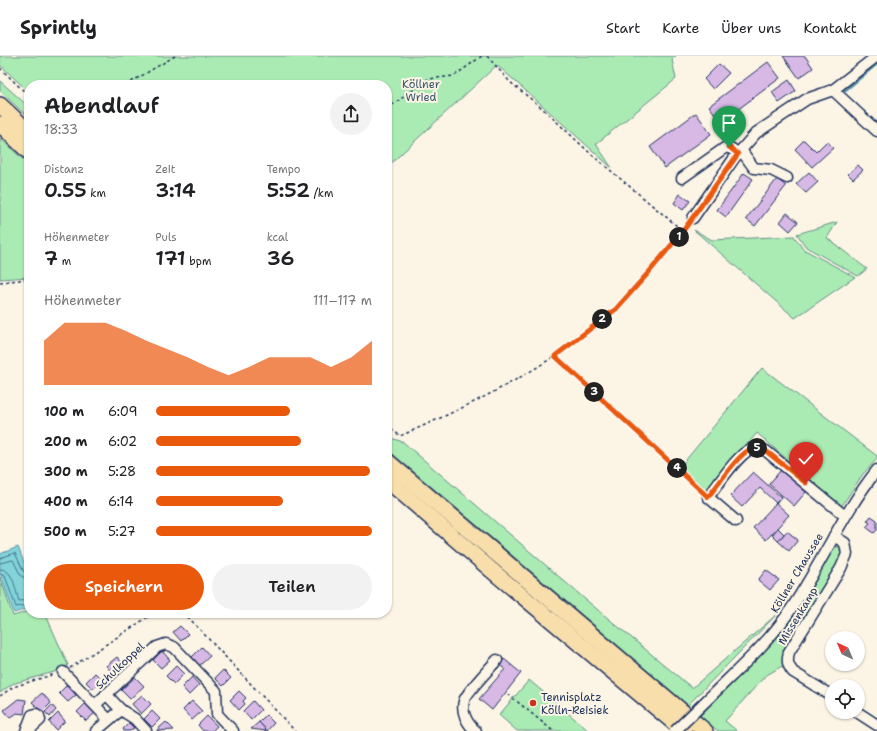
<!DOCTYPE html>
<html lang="de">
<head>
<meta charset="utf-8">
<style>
	:root { --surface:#fff; --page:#f2f2f2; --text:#202124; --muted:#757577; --line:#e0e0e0; --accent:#ea580c }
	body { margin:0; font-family:"Shantell Sans",sans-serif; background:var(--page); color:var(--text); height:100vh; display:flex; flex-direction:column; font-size:15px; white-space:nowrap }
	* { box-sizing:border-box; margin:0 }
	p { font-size:13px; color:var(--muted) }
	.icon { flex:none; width:22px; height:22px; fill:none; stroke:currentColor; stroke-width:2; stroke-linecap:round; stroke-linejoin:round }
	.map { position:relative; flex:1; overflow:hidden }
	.drawer { position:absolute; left:24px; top:24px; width:368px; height:538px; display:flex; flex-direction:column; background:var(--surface); border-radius:16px; box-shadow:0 1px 3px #0004 }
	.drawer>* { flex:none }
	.needle { width:26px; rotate:316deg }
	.fabs { position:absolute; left:825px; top:575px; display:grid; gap:8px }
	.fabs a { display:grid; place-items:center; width:40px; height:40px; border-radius:50%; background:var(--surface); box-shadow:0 1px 3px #0004; font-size:20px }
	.pin { position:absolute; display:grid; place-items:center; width:34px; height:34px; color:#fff; margin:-41px -17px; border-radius:50% 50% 50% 0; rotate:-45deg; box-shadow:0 0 4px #0007 }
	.pin .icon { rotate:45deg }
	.km { position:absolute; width:20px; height:20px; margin:-10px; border-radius:50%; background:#222; color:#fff; font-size:11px; line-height:20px; text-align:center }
	.round { display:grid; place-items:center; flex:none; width:42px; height:42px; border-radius:21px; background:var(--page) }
	.headline { display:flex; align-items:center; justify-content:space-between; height:68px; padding:0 20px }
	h1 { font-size:22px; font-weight:600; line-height:30px }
	.stats { display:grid; grid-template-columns:repeat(3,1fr); gap:6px; height:68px; padding:4px 20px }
	.stats div { display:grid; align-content:center }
	.stats b { font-size:20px; font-weight:600 }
	.stats small { font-size:11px; font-weight:400 }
	.stats p { font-size:11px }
	.chart { height:112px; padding:8px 20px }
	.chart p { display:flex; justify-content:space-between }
	.chart svg { width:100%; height:72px; margin-top:4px; fill:var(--accent); opacity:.7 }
	.button { display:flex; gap:8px; margin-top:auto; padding:8px 20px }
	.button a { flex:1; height:46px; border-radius:24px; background:var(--accent); color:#fff; font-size:16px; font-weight:600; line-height:46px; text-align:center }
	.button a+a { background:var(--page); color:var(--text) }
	ul { padding:0 20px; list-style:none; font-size:13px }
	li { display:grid; grid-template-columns:64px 48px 1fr; align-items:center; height:30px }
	li i { height:10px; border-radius:5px; background:var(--accent) }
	header { display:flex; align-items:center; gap:24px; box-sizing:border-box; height:56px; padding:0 20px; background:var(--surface); border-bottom:1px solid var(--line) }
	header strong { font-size:19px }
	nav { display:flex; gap:22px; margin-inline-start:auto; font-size:14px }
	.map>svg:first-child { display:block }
	.green { fill:#aaebb3; stroke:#628d88 }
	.water { fill:#82d4d9; stroke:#5992a8 }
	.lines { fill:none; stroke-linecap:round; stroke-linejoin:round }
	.shore { stroke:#44718f; stroke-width:1 }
	.stream { stroke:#5992a8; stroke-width:2.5 }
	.building { fill:#d8b9e6; stroke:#1b2f5e }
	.minor-casing { stroke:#1b2f5e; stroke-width:13 }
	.highway-casing { stroke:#1b2f5e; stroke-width:18 }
	.path { stroke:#1b2f5e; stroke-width:1.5; stroke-dasharray:3 3; stroke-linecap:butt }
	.minor { stroke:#fcf5e5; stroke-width:10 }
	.highway { stroke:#f8deab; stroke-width:15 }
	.minor-bridge-casing { stroke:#1b2f5e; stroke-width:13; stroke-linecap:butt }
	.minor-bridge { stroke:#fcf5e5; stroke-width:10 }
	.route-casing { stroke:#fff; stroke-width:8 }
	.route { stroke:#ea580c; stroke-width:5 }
	.poi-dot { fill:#c8321e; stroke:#fcf5e5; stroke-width:1.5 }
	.labels { text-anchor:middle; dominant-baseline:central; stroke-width:4; stroke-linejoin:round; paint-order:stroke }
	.park-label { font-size:11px; fill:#38556f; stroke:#fcf5e5 }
	.street-label { font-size:11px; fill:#1b2f5e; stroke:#fcf5e5 }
	.poi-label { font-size:11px; fill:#1b2f5e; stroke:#fcf5e5; text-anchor:start }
</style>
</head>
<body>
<header>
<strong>Sprintly</strong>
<nav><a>Start</a><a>Karte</a><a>Über uns</a><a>Kontakt</a></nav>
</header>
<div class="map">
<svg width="877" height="675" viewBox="0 0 877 675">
	<rect width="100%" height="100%" fill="#fcf5e5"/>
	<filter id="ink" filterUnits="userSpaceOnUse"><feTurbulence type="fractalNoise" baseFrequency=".025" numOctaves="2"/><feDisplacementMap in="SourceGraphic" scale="8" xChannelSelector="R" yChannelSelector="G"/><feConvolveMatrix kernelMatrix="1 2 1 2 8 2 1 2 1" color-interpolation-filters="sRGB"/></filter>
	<g filter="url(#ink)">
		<g class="green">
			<polygon points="0,0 676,0 672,4 676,23 596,88 612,112 497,9 387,111 387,29 29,29 29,36 0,9"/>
			<polygon points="0,25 29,51 29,62 0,35"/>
			<polygon points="0,82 29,109 29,221 0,223"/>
			<polygon points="837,166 827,182 867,213 858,220 806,191 797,178"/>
			<polygon points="694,174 712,184 794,180 803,193 855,221 795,262"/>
			<polygon points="762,312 877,400 877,403 863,418 841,451 757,377 707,436 680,411"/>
			<polygon points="387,378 391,382 403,386 586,544 692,632 776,559 688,649 387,393"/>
			<polygon points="841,490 842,495 839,508 784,609 765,620 725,665 737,675 718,675 700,660 789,563 833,492"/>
			<polygon points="0,521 13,560 29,555 29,557 45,557 68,609 61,614 12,628 0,637"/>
			<polygon points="529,624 589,675 517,675 499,659"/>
		</g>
		<polygon class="water" points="18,491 29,519 29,552 14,557 0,517 0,498"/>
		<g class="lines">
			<g class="shore">
				<polyline points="0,502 15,497 24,516 29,519"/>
				<polyline points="0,507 13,504 21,520 29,524"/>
				<path d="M0,513C14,513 15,534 19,545L29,544"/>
				<polyline points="0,518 5,520 16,551 29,549"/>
			</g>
			<g class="stream">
				<polyline points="842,37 877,8"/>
				<polyline points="862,55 877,67"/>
			</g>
		</g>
		<g class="building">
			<polygon points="783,0 805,0 813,12 799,22"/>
			<polygon points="768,6 780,22 721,66 709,50"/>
			<polygon points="719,8 729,17 713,33 704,23"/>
			<polygon points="789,24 796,35 779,47 772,36"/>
			<polygon points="696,57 711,78 665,112 650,91"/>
			<polygon points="804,84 816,96 827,85 833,92 812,111 795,93"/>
			<polygon points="858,109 863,114 853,123 848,118"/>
			<polygon points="809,116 818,126 806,137 796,128"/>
			<polygon points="744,117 753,123 726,161 717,154"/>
			<polygon points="777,123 786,130 755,170 746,163"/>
			<polygon points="680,138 690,145 683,154 674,147"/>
			<polygon points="787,157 798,166 790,175 780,166"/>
			<polygon points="781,414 806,436 794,450 769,428"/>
			<polygon points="753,416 781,441 776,447 760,432 742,451 730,440"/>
			<polygon points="776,447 789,459 766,484 753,472"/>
			<polygon points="871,460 877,464 877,474 874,477 866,471 870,467 867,465"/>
			<polygon points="778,472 784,478 778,485 772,479"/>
			<polygon points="787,475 798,484 789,495 778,485"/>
			<polygon points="766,514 779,524 770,534 758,524"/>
			<polygon points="180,570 188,578 181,585 173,576"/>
			<polygon points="202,591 210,600 199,610 191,602"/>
			<polygon points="162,595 170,604 161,612 153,604"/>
			<polygon points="117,601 124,609 114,618 106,610"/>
			<polygon points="504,603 521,617 492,654 479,643 505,613 499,609"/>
			<polygon points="176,610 184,618 174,628 166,620"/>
			<polygon points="223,614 231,622 223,630 215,622"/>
			<polygon points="95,617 103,624 93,633 86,626"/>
			<polygon points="135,621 144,630 130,643 121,634"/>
			<polygon points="192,621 199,629 189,639 182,631"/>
			<polygon points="67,629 76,639 68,646 59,637"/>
			<polygon points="239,635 246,642 243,645 245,648 239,654 230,644"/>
			<polygon points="42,637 51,647 42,656 32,646"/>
			<polygon points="142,639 151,648 141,658 132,648"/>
			<polygon points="18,643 26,644 24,658 17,657 10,662 4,654"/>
			<polygon points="192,645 202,655 192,664 183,654"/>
			<polygon points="253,645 261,654 251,664 243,655"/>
			<polygon points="86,647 95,657 86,665 77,656"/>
			<polygon points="52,649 56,654 50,661 45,656"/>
			<polygon points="152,655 160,663 152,671 144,663"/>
			<polygon points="58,657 65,665 56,674 49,666"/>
			<polygon points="266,659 274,667 267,675 259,666"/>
			<polygon points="207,660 217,670 212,675 203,675 198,669"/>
			<polygon points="166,666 174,674 157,675 157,674"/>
			<polygon points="259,666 267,675 266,675 251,673"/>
			<polygon points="129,667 134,672 130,675 124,675 123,673"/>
		</g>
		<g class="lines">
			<g class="minor-casing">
				<g id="minor">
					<polyline points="833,34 877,0"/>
					<polyline points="741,94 754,112 771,114 787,122"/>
					<polyline points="682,122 726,91 732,93 738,98"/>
					<polyline points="693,162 735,101 756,77 807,43 833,34 877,75"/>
					<path d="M736,465L708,441C719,428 737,399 751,393C757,391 761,392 766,395L845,460"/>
					<polyline points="63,616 108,663"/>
					<polyline points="106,638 121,654"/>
					<path d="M832,640L793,616C787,609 787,604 789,596L841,512L847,498L845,487L834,480"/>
					<path d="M710,641C736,615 766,589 787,559C820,512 841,459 877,414"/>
					<polyline points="95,649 157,591 166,588 174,591 216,635 217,658 233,675"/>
					<polyline points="857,656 877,669"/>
					<polyline points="26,675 32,659 36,658 39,660 40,664 28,675"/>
					<polyline points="96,675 121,654 135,663 146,675"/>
					<path d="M476,675C467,668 461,656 464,645C465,638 491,611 497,604"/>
				</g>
			</g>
			<g class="highway-casing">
				<g id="highway">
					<polyline points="0,49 29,76"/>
					<polyline points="0,68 29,96"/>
					<polyline points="387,405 705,675"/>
					<polyline points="387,424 496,518 684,675"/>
				</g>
			</g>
			<g class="path">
				<polyline points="487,0 510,26 542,52 592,99 683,175"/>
				<polyline points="0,12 29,40"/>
				<polyline points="126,29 175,0"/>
				<polyline points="387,53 428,23 454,20 482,0"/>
				<polyline points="0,226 29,223"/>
				<polyline points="555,300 702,435"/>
				<path d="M387,369L400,380C476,347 553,310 615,253C642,228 667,197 689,168"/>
				<polyline points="170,557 188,561 295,675"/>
				<polyline points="70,612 154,557"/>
				<polyline points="508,638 553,675"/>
				<polyline points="0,640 13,631 55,618"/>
			</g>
			<use href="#minor" class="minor"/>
			<use href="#highway" class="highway"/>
			<g class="minor-bridge-casing">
				<polyline id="minor-bridge" points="675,675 710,641"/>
			</g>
			<use href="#minor-bridge" class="minor-bridge"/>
		</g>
	</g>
	<g class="lines" filter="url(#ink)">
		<g class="route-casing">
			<path id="route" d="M729,91L738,98L683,175L650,215L616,253L555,300L708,441C719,428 737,399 751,393C757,391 761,392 766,395L806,427"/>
		</g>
		<use href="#route" class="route"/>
	</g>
	<circle class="poi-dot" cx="533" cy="647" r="4"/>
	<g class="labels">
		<g class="park-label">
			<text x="421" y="28">Köllner<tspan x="421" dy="13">Wried</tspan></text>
		</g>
		<g class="street-label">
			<text transform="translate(797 517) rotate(-59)">Köllner Chaussee</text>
			<text transform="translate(798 560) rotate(-59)">Missenkamp</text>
			<text transform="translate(120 610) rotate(-43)">Schulkoppel</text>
		</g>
		<g class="poi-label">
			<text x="541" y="641">Tennisplatz<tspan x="541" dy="13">Kölln-Reisiek</tspan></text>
		</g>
	</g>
</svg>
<div class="fabs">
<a><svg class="needle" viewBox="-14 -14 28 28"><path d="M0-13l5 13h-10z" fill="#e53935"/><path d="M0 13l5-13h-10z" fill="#757577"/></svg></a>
<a><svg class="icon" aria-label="locate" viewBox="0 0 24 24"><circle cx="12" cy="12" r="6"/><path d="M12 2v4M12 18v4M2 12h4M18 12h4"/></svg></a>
</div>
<div class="pin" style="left:729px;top:91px;background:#1e9e55"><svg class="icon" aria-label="arrive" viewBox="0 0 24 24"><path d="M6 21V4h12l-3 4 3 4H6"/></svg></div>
<div class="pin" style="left:806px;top:427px;background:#d93025"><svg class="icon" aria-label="check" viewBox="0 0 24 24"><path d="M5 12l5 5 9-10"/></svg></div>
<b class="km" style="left:679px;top:181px">1</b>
<b class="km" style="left:602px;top:263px">2</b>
<b class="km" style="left:594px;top:336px">3</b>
<b class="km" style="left:677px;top:412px">4</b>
<b class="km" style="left:757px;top:392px">5</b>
<section class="drawer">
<div class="headline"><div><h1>Abendlauf</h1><p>18:33</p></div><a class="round"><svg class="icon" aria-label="share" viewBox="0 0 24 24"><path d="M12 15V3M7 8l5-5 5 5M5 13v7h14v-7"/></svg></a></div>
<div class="stats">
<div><p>Distanz</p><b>0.55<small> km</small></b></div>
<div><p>Zeit</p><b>3:14</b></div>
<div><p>Tempo</p><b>5:52<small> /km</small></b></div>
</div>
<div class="stats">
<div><p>Höhenmeter</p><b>7<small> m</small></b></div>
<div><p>Puls</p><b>171<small> bpm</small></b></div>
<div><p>kcal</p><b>36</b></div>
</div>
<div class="chart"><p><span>Höhenmeter</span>111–117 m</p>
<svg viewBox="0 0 160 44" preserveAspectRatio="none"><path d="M0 44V17L10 6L20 6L30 6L40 11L50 17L60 22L70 27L80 33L90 38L100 33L110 27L120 27L130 27L140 33L150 27L160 17V44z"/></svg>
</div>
<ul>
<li><b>100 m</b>6:09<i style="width:62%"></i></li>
<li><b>200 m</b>6:02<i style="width:67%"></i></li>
<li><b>300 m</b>5:28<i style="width:99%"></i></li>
<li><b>400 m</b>6:14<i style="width:59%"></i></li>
<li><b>500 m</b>5:27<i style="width:100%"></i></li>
</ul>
<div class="button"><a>Speichern</a><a>Teilen</a></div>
</section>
</div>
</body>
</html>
